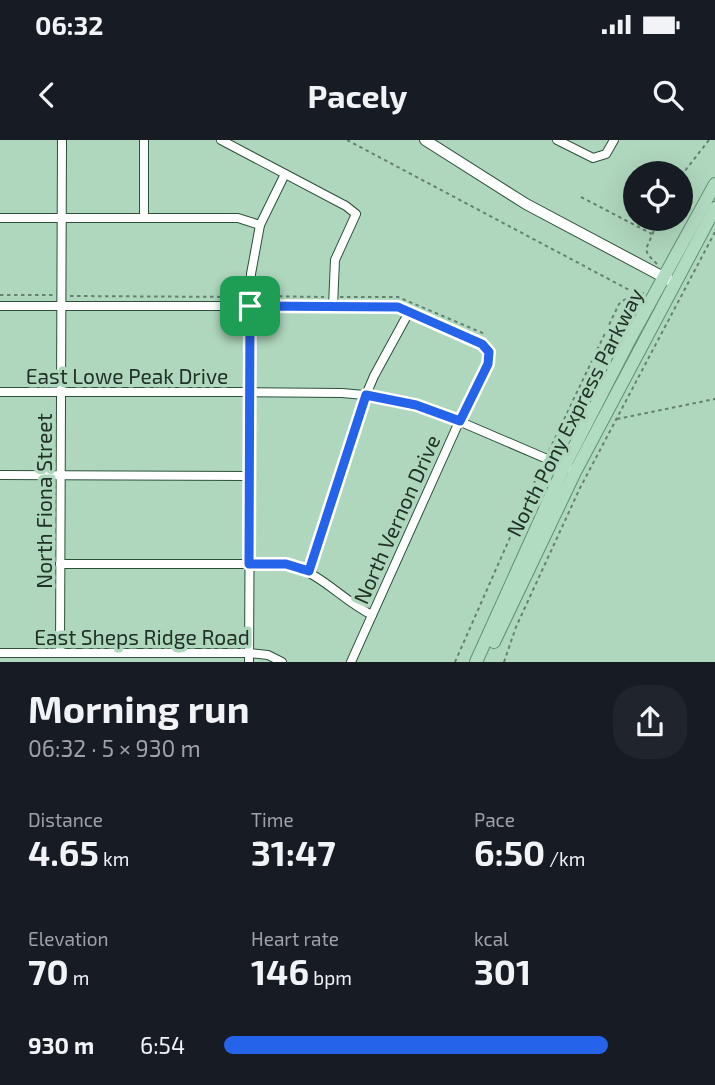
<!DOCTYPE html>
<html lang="en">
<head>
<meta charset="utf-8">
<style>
	:root { --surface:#171b24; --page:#20242c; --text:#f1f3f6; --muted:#9ea1a6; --accent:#2563eb }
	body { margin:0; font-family:"Exo 2",sans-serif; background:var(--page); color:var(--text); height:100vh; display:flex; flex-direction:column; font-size:26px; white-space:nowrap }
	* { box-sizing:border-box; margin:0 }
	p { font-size:23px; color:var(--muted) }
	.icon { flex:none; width:38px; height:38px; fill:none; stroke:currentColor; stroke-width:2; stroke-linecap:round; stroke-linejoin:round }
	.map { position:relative; height:522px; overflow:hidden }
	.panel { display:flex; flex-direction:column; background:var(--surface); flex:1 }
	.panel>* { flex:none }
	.buttons { position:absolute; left:623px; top:21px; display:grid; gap:14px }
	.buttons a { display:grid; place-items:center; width:70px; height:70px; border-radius:50%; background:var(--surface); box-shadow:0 7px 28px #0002; font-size:35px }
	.pin { position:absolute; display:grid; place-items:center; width:60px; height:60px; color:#fff; margin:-30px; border-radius:14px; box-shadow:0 4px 10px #0006 }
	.round { display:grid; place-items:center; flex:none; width:74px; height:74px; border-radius:28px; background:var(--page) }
	.head { display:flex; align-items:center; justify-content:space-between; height:119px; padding:0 28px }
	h1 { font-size:38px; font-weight:700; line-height:52px }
	.figures { display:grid; grid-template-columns:repeat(3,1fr); gap:10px; height:119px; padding:7px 28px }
	.figures div { display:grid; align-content:center }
	.figures b { font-size:35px; font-weight:700 }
	.figures small { font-size:19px; font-weight:400 }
	.figures p { font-size:19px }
	ul { padding:0 28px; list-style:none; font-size:23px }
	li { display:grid; grid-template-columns:112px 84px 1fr; align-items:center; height:52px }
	li i { height:18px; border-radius:9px; background:var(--accent) }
	.status { display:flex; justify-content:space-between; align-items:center; height:49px; padding:0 35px; background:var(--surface); direction:ltr }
	.status svg { height:19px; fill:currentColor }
	header { display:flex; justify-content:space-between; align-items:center; height:91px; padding:0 28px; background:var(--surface); font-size:32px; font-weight:700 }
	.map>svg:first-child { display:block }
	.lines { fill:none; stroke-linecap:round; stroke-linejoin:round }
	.street-casing { stroke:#2d503b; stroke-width:10 }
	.secondary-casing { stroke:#2d503b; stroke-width:12 }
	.primary-casing { stroke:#5d9172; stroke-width:14 }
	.path { stroke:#65816f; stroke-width:2; stroke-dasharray:3.5 3.5; stroke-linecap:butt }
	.street { stroke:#fff; stroke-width:8 }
	.secondary { stroke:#fff; stroke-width:10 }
	.primary { stroke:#b2dcc2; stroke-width:12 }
	.route-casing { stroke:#fff; stroke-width:14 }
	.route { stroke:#2563eb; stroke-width:9 }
	.labels { text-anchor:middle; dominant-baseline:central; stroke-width:7; stroke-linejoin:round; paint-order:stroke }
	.street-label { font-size:21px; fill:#213127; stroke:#afd7bd }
</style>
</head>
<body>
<div class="status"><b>06:32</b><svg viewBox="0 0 49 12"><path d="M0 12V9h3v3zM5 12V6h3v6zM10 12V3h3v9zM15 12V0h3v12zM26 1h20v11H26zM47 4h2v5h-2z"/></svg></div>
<header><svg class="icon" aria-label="back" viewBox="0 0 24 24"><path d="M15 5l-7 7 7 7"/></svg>Pacely<svg class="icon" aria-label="search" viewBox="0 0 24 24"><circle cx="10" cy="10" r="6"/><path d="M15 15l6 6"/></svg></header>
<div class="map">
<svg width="715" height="522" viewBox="0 0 715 522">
	<rect width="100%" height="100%" fill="#afd7bd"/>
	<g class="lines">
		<g class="street-casing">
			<g id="street">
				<polyline points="221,0 346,66 356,74 335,120 333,166"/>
				<polyline points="557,0 593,18 606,14 614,0"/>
				<polyline points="0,78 238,78 260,85"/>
				<polyline points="144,78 144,0"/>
				<polyline points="0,166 388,166 409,172 482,204 489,213 488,224 463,273 351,522"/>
				<polyline points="0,252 241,252 342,253 375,256 433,270 568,328"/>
				<polyline points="0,335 249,336"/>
				<path d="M60,424H286C322,433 340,459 372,475"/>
				<polyline points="309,431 366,255 374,236 409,172"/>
				<polyline points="0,513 249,513 268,515 282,522"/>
				<polyline points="60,513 62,0"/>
				<polyline points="249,522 251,134 260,85 285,34"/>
			</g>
		</g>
		<g class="secondary-casing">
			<polyline id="secondary" points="425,0 526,64 669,140"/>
		</g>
		<g class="primary-casing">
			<g id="primary">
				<polyline points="494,502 575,332 715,68"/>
				<polyline points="476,522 564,327 631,197 715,44"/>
			</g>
		</g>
		<g class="path">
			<polyline points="347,0 633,152 635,156"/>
			<polyline points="681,36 709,0"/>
			<polyline points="581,57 652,94"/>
			<polyline points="657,124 648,115 646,109 659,79"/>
			<polyline points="0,155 53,155"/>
			<polyline points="70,156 241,157"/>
			<polyline points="258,156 324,157"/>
			<polyline points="340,157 398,157 485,194"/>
			<polyline points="617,279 715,259"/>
			<polyline points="549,311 619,164 624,160 644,153"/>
			<polyline points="455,522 542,325"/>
			<polyline points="504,522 516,487 580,348 715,92"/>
		</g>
		<use href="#street" class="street"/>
		<use href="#secondary" class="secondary"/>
		<use href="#primary" class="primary"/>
	</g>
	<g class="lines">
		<g class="route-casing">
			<polygon id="route" points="250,166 398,167 482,204 489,212 488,224 460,281 416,265 366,255 309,431 286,424 249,424"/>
		</g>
		<use href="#route" class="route"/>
	</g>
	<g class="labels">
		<g class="street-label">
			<text x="127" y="235">East Lowe Peak Drive</text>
			<text transform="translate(574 272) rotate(-63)">North Pony Express Parkway</text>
			<text transform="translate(43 361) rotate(-90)">North Fiona Street</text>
			<text transform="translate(396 379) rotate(-66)">North Vernon Drive</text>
			<text x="142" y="496">East Sheps Ridge Road</text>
		</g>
	</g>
</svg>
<div class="buttons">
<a><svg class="icon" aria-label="locate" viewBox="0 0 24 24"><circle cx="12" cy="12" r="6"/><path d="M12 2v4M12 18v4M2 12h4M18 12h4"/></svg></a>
</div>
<div class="pin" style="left:250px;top:166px;background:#1e9e55"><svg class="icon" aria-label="arrive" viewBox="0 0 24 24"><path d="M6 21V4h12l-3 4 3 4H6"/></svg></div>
</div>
<section class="panel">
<div class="head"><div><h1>Morning run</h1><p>06:32 · 5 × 930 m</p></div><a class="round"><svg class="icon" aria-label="share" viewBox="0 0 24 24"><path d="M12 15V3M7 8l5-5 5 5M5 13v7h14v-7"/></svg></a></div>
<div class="figures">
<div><p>Distance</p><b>4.65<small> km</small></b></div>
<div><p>Time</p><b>31:47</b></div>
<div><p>Pace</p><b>6:50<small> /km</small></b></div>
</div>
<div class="figures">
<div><p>Elevation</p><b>70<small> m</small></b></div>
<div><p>Heart rate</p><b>146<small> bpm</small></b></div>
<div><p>kcal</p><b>301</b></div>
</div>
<ul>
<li><b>930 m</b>6:54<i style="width:83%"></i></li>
</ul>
</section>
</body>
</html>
